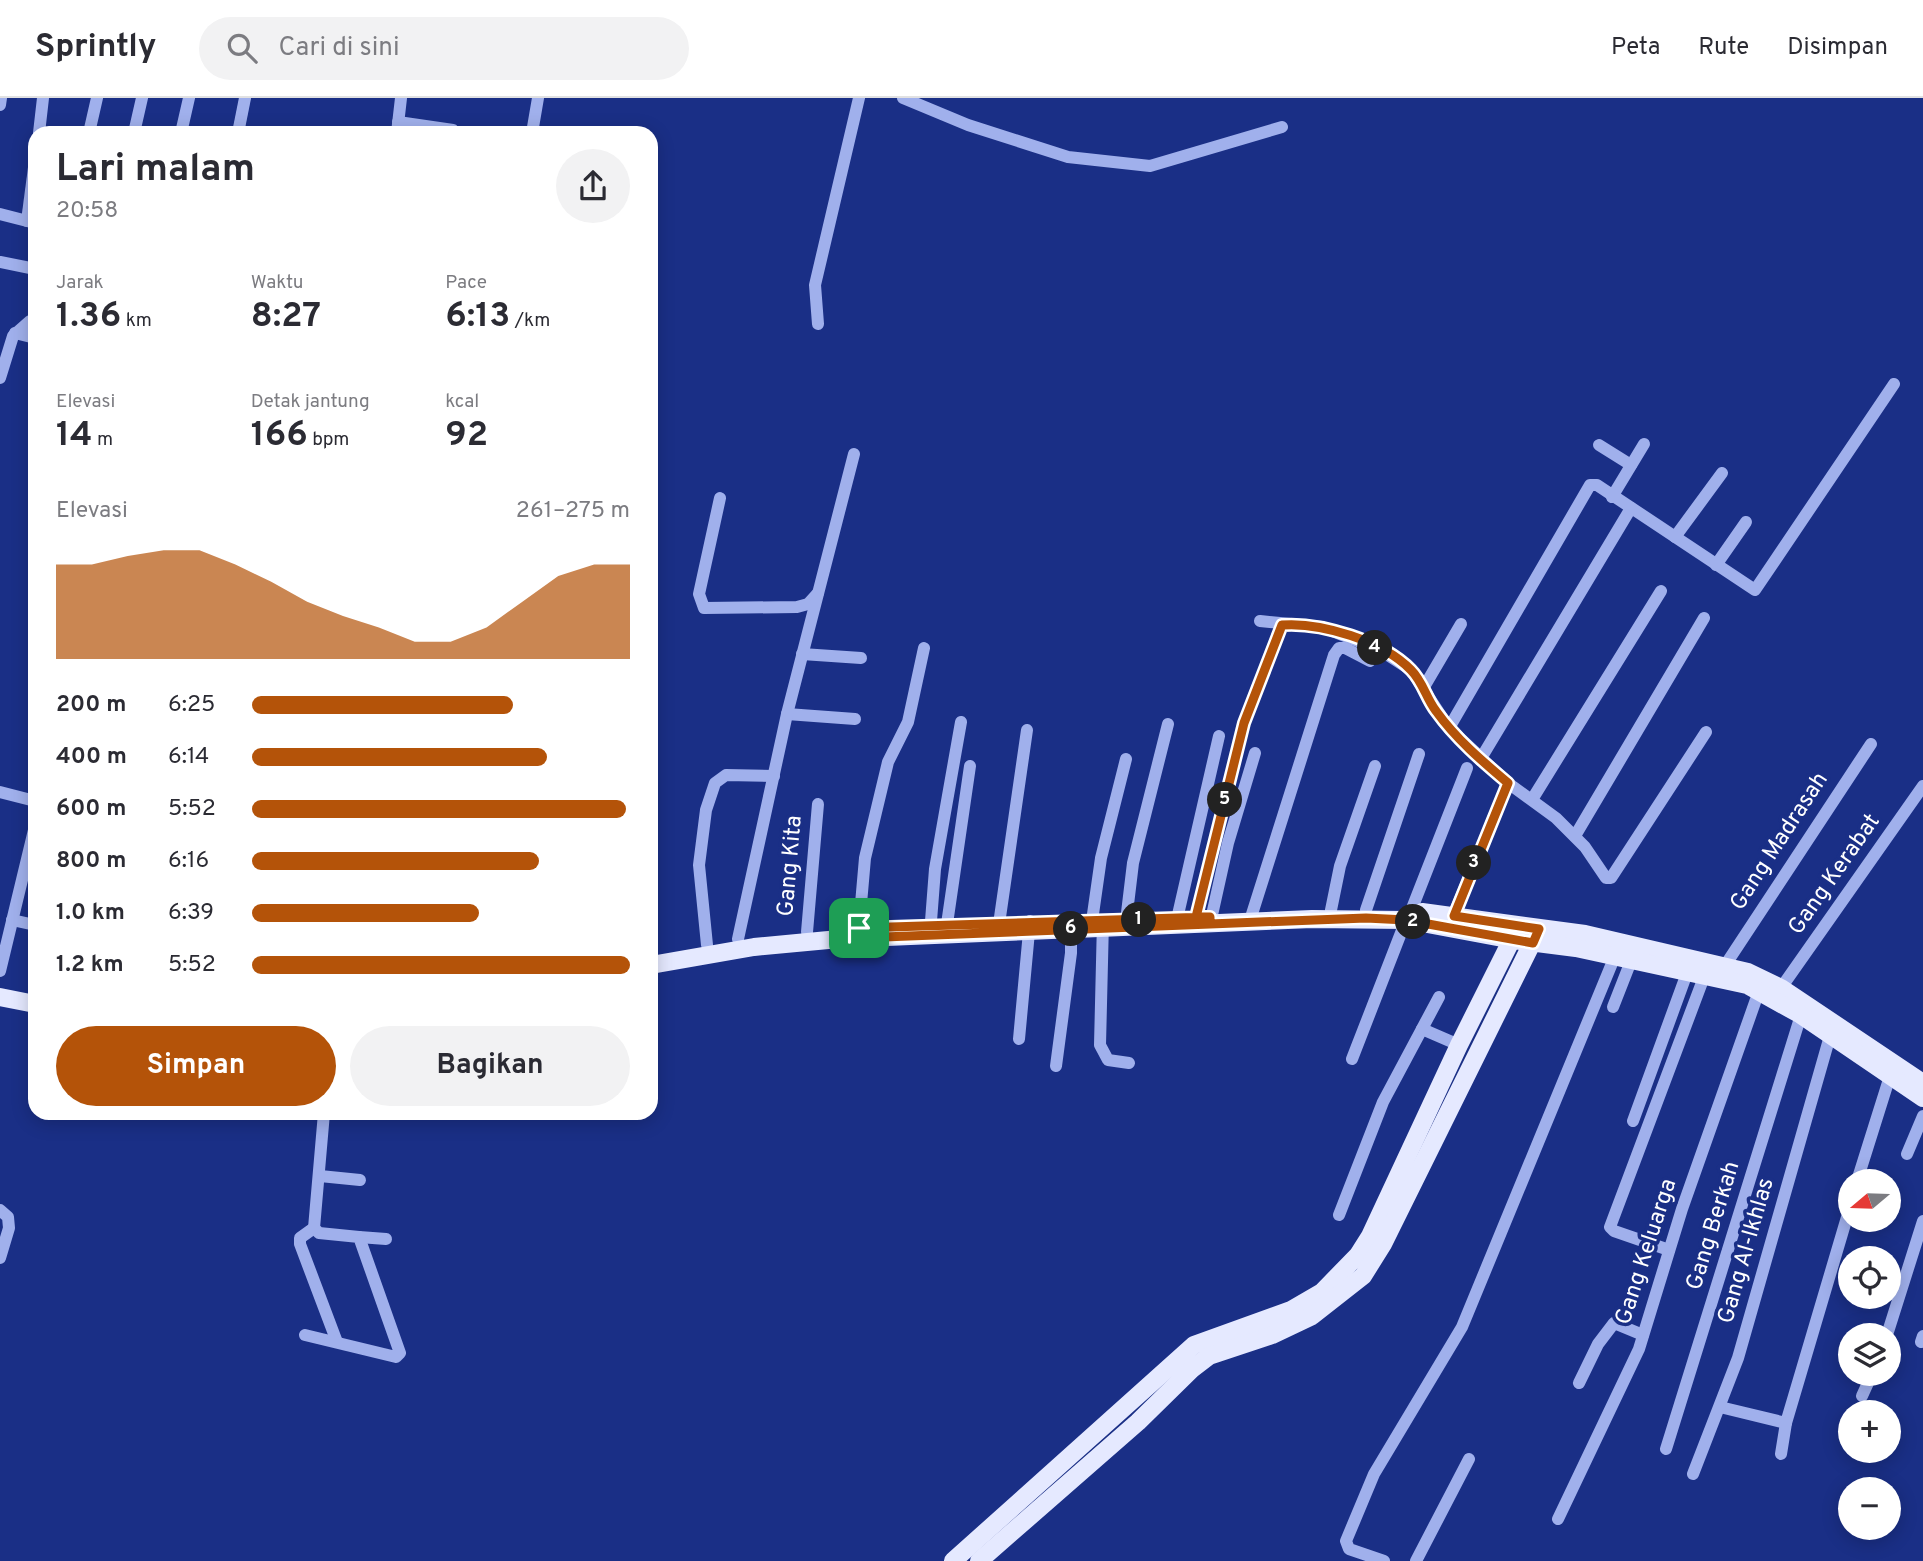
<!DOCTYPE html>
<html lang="id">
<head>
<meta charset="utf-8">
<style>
	:root { --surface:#fff; --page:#f2f2f3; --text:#2b2b33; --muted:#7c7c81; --line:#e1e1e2; --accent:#b45309 }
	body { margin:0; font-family:Overpass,sans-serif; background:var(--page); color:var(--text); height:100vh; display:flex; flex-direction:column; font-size:26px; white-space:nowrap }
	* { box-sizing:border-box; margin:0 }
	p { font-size:23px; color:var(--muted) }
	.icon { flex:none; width:38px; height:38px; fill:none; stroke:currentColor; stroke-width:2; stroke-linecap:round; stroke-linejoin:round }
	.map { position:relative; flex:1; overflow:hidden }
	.sheet { position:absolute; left:28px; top:28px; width:630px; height:994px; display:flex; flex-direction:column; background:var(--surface); border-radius:21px; box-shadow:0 4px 18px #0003 }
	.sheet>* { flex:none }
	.needle { width:46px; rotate:251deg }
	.controls { position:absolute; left:1838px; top:1071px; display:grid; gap:14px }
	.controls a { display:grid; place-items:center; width:63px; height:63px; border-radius:50%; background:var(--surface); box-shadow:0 4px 18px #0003; font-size:35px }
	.pin { position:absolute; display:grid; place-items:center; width:60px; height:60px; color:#fff; margin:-30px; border-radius:14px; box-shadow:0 4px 10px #0006 }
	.km { position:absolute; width:35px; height:35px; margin:-18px; border-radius:50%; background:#222; color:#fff; font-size:19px; line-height:35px; text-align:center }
	.round { display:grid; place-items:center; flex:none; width:74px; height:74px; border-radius:37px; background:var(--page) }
	.headline { display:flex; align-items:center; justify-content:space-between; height:119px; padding:0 28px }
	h1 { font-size:38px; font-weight:700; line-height:52px }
	.metrics { display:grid; grid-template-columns:repeat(3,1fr); gap:10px; height:119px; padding:7px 28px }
	.metrics div { display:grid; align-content:center }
	.metrics b { font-size:35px; font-weight:700 }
	.metrics small { font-size:19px; font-weight:400 }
	.metrics p { font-size:19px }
	.chart { height:196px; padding:14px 28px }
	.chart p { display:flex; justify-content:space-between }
	.chart svg { width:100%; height:126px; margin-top:7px; fill:var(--accent); opacity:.7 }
	.button { display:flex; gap:14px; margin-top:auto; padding:14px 28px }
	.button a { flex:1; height:80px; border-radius:42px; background:var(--accent); color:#fff; font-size:28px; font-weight:700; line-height:80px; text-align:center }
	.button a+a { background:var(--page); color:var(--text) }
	ul { padding:0 28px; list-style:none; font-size:23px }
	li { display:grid; grid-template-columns:112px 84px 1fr; align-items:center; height:52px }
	li i { height:18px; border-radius:9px; background:var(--accent) }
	header { display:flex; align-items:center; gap:42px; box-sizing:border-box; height:98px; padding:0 35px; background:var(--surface); border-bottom:2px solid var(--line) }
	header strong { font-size:33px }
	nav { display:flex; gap:38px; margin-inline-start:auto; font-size:24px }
	.search { width:490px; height:63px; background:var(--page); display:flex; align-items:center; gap:18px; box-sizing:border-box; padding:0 24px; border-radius:38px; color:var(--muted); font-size:26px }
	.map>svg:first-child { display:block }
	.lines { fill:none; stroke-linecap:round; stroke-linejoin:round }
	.minor { stroke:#a0b0ec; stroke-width:12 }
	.major { stroke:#e5e9ff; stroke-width:18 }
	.route-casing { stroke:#fff; stroke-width:14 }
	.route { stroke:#b45309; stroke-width:9 }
	.labels { text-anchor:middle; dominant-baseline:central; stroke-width:7; stroke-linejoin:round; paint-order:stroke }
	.street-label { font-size:23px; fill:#fff; stroke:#1a2f86 }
</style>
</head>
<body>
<header>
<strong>Sprintly</strong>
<div class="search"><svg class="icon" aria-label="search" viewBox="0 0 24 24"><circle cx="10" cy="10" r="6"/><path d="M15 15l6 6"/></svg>Cari di sini</div>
<nav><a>Peta</a><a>Rute</a><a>Disimpan</a></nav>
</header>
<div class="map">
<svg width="1923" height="1463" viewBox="0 0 1923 1463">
	<rect width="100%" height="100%" fill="#1a2f86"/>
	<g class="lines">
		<g class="minor">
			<polyline points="903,0 968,27 1068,59 1150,68 1282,29"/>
			<polyline points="0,7 1,0"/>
			<polyline points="398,24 453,32"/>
			<polyline points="39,35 43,0"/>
			<polyline points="89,35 97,0"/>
			<polyline points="134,35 142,0"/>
			<polyline points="181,35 189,0"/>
			<polyline points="238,35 245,0"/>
			<polyline points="397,35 401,0"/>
			<polyline points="532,35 538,0"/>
			<polyline points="0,116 35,125"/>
			<polyline points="27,123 35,62"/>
			<polyline points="0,164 35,171"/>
			<polyline points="818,226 815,187 859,0"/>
			<polyline points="15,235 35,240"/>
			<polyline points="0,280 13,238 30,223"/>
			<polyline points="1599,347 1631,367"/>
			<polyline points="1612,399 1644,346"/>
			<polyline points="720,400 699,496 704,510 797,509 808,506 818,495"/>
			<polyline points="1675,439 1722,375"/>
			<polyline points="1716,467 1746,424"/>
			<polyline points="1260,523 1322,529 1380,552 1411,572 1449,630 1508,685 1556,720 1585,749 1606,780 1611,780 1706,634"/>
			<polyline points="802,556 861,560"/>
			<polyline points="1424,589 1461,526"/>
			<polyline points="787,616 855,621"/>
			<polyline points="1449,630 1590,387 1597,387 1755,492 1894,286"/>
			<polyline points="1480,662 1631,410"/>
			<polyline points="0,694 35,703"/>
			<polyline points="1533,700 1661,493"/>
			<polyline points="1575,738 1704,520"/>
			<polyline points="1331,812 1340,768 1375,668"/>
			<polyline points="1366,812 1419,656"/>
			<polyline points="1411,813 1467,670"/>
			<polyline points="1252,816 1334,557 1339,550 1345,550 1370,563"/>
			<polyline points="1196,819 1244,625 1282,527"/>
			<polyline points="1177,821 1219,638"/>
			<polyline points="12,822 35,827"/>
			<polyline points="1092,823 1101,760 1126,661"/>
			<polyline points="1103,823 1100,947 1108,962 1129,965"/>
			<polyline points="1126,823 1133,765 1168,626"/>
			<polyline points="1451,823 1508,685"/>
			<polyline points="947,826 970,668"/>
			<polyline points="1210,826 1228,745 1255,655"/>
			<polyline points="998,833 1027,632"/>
			<polyline points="807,834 818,706"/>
			<polyline points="930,836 935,771 961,624"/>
			<polyline points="858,840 865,760 888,664 908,624 924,550"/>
			<polyline points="738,841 787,616 854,356"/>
			<polyline points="707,847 699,767 706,712 715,685 726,677 774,678"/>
			<polyline points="1726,866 1871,646"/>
			<polyline points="0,873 35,728"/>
			<polyline points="1781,890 1923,688"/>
			<polyline points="1613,909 1631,863"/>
			<polyline points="1422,931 1459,947"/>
			<polyline points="1019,941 1030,823"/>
			<polyline points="1352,961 1406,822"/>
			<polyline points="1056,968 1071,855 1071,831"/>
			<polyline points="356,1015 358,1015"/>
			<polyline points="1633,1023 1687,875"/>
			<polyline points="1907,1056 1923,1018"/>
			<polyline points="320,1078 360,1082"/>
			<polyline points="1857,1083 1890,978"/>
			<polyline points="0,1112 8,1119 9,1130 0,1160"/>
			<polyline points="1339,1117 1383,1004 1439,899"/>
			<polyline points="314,1130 300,1140 300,1146 337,1244"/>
			<polyline points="359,1139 386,1141"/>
			<polyline points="1669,1152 1614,1133 1610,1129 1704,879"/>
			<polyline points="305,1237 396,1259 400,1255 359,1139 319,1135 314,1130 324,1015"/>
			<polyline points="1887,1237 1923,1123"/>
			<polyline points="1921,1244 1923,1238"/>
			<polyline points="1579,1285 1598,1246 1614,1225 1643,1237"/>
			<polyline points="1862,1298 1872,1276"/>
			<polyline points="1720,1309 1786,1325 1850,1109"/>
			<polyline points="1666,1351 1801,917"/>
			<polyline points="1781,1356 1786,1325"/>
			<polyline points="1693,1376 1738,1260 1830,938"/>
			<polyline points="1558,1421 1639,1251 1682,1111 1759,893"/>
			<polyline points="1384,1463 1349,1451 1346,1443 1374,1376 1462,1229 1615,858"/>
			<polyline points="1416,1463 1469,1361"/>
		</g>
		<g class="major">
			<polyline points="1422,814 1585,836 1748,874 1781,890 1923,985"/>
			<polyline points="651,867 754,849 839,841 1312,821 1406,822 1513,842 1576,850 1747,887 1801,917 1923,1000"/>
			<polyline points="0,899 35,906"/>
			<polyline points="953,1463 1194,1247 1291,1212 1322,1194 1358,1157 1370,1138 1459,947 1516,833"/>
			<polyline points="979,1463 1138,1324 1192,1271 1209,1258 1272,1237 1312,1218 1363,1178 1383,1146 1536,837"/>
		</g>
	</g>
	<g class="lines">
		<g class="route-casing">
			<path id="route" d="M859,830L1210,819V826L1366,820L1406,822L1533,845L1539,831L1454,818L1508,685C1482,663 1456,641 1436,613C1426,600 1423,584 1411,572C1383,543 1321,524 1282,527L1244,625L1196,819H1210V826L858,840L859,830"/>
		</g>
		<use href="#route" class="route"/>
	</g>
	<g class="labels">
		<g class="street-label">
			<text transform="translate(1780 744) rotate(-57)">Gang Madrasah</text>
			<text transform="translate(791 768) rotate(-85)">Gang Kita</text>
			<text transform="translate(1835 777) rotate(-55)">Gang Kerabat</text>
			<text transform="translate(1714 1128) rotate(-73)">Gang Berkah</text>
			<text transform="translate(1747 1153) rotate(-74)">Gang Al-Ikhlas</text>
			<text transform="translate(1647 1154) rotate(-72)">Gang Keluarga</text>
		</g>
	</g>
</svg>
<div class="controls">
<a><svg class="needle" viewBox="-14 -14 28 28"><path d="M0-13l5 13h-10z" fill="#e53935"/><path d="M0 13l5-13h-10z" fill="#7c7c81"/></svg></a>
<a><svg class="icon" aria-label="locate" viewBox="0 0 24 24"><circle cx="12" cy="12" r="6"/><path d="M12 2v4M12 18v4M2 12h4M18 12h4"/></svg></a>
<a><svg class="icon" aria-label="layers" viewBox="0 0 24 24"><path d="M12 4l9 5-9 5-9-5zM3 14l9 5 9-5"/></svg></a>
<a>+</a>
<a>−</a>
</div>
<div class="pin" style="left:859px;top:830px;background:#1e9e55"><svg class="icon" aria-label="arrive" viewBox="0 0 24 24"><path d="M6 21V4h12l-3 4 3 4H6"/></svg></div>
<b class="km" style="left:1139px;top:822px">1</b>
<b class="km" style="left:1413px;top:824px">2</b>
<b class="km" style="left:1474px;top:765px">3</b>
<b class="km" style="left:1375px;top:550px">4</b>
<b class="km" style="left:1225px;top:702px">5</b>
<b class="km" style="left:1071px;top:831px">6</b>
<section class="sheet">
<div class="headline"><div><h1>Lari malam</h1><p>20:58</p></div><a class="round"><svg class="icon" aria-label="share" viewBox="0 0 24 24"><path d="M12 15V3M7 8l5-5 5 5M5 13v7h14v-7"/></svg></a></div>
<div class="metrics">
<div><p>Jarak</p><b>1.36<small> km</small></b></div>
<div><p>Waktu</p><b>8:27</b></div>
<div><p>Pace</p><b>6:13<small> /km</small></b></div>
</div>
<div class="metrics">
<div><p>Elevasi</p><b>14<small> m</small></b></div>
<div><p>Detak jantung</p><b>166<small> bpm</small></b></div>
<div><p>kcal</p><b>92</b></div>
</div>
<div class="chart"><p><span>Elevasi</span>261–275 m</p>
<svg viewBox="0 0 160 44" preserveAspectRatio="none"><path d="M0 44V11L10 11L20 8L30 6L40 6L50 11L60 17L70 24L80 29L90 33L100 38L110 38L120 33L130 24L140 15L150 11L160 11V44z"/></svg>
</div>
<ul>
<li><b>200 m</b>6:25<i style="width:69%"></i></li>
<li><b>400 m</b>6:14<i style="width:78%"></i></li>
<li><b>600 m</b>5:52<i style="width:99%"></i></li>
<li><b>800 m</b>6:16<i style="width:76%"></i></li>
<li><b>1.0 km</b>6:39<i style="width:60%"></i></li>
<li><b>1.2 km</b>5:52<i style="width:100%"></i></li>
</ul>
<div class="button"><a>Simpan</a><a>Bagikan</a></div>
</section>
</div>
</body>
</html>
